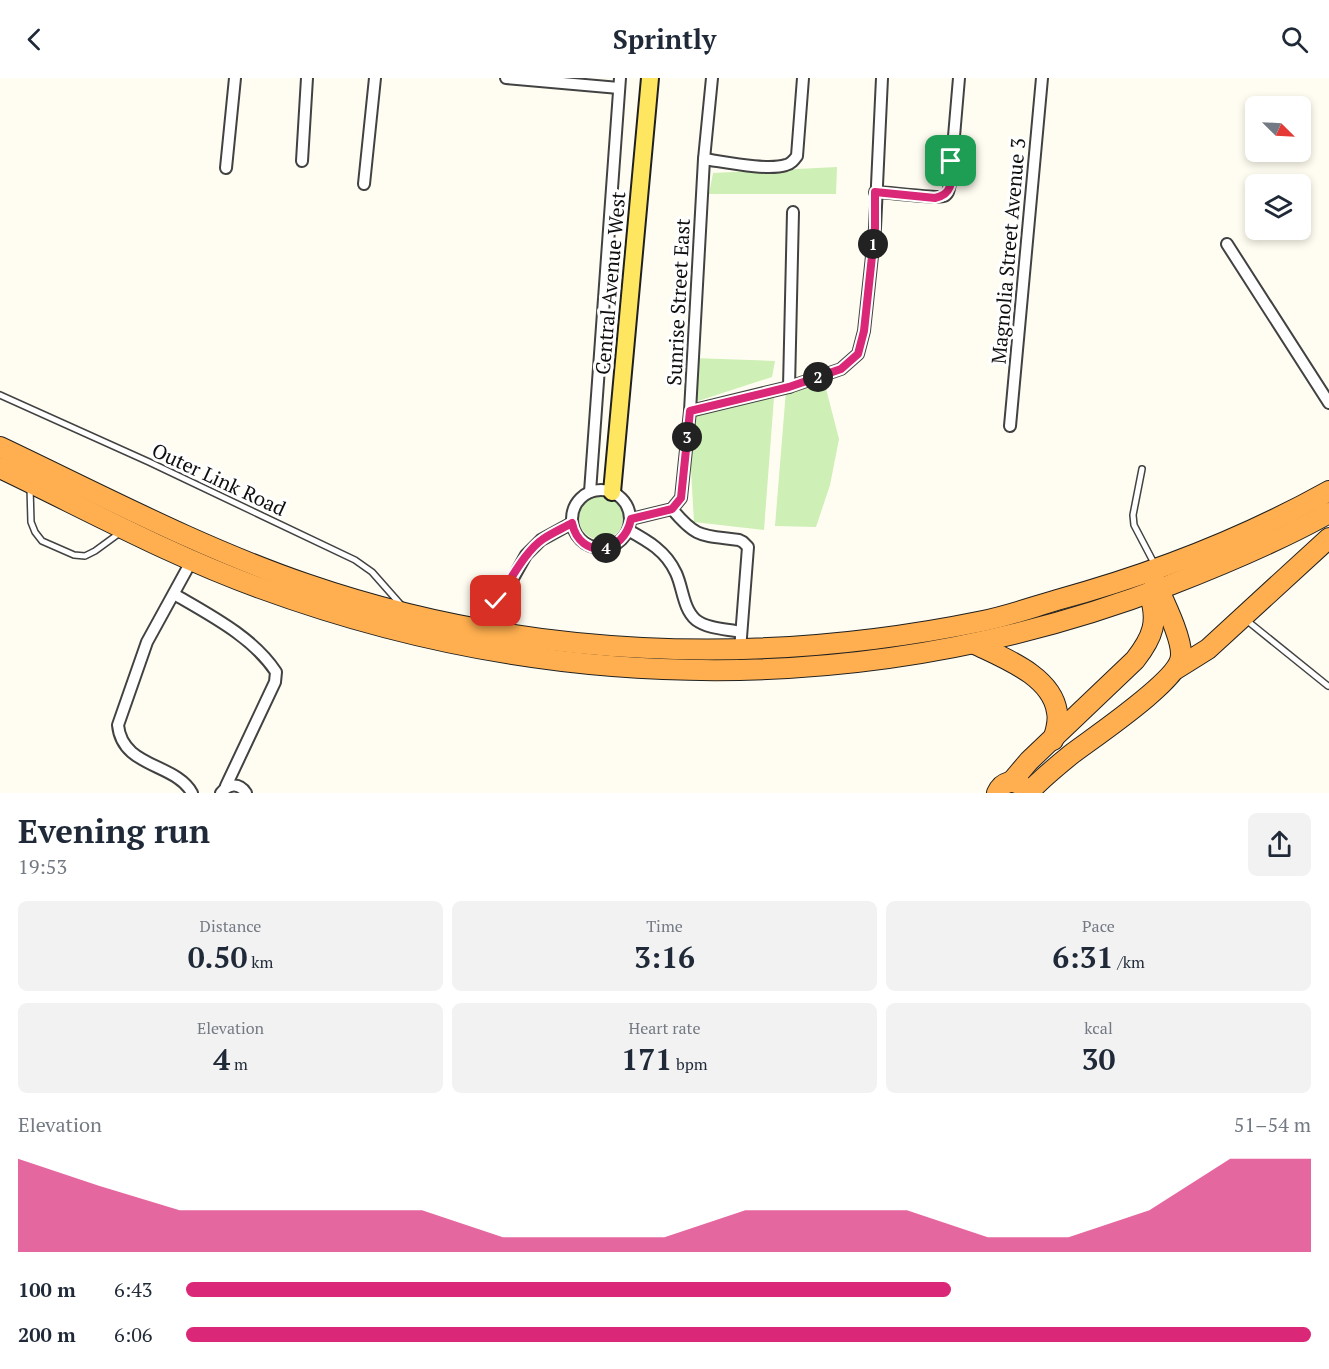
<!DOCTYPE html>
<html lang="en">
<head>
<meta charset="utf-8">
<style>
	:root { --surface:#fff; --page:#f2f2f3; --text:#1f2937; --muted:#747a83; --accent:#db2777 }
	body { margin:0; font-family:"PT Serif",serif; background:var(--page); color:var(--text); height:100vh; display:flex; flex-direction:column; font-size:22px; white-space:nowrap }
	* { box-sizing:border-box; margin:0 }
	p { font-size:20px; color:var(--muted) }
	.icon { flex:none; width:33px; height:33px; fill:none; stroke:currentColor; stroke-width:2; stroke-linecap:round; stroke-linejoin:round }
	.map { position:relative; height:715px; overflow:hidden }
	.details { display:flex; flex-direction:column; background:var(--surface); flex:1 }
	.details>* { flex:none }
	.needle { width:39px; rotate:114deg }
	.fabs { position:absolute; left:1245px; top:18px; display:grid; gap:12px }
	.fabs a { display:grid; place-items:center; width:66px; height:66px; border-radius:9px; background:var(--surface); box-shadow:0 3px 9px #0003; font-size:30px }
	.pin { position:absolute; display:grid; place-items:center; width:51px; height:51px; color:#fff; margin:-26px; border-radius:12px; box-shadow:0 3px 9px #0006 }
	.km { position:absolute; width:30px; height:30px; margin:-15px; border-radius:50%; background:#222; color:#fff; font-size:16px; line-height:30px; text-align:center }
	.round { display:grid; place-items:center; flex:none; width:63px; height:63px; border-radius:9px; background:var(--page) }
	.summary { display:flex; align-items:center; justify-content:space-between; height:102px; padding:0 18px }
	h1 { font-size:33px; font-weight:800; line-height:45px }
	.metrics { display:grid; grid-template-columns:repeat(3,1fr); gap:9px; height:102px; padding:6px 18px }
	.metrics div { display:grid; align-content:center; border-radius:9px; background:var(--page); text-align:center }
	.metrics b { font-size:30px; font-weight:800 }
	.metrics small { font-size:16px; font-weight:400 }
	.metrics p { font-size:16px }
	.chart { height:168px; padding:12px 18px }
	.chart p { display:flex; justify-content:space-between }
	.chart svg { width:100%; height:108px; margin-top:6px; fill:var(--accent); opacity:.7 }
	ul { padding:0 18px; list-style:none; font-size:20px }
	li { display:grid; grid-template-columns:96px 72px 1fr; align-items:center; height:45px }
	li i { height:15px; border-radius:8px; background:var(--accent) }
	header { display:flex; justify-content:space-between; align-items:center; height:78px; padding:0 18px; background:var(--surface); font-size:27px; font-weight:800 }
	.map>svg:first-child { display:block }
	.green { fill:#ceefb5 }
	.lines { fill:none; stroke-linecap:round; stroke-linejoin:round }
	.lane-casing { stroke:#424242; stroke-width:8 }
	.street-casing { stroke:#424242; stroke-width:14 }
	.primary-casing { stroke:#202020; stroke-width:20 }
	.highway-casing { stroke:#202020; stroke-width:22 }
	.lane { stroke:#fff; stroke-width:5 }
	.street { stroke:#fff; stroke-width:10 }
	.primary { stroke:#ffe661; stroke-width:16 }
	.highway { stroke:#ffaf4f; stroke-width:20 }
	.route-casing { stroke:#fff; stroke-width:12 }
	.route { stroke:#db2777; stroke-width:8 }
	.labels { text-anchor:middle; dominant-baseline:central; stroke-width:6; stroke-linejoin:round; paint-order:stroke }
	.street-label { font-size:20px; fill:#0f0f0f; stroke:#fff }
</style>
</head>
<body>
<header><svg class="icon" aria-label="back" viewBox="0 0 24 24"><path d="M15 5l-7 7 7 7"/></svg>Sprintly<svg class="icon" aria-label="search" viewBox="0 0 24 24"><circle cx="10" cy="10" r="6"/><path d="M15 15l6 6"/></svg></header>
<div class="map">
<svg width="1329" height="715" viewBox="0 0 1329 715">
	<rect width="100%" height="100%" fill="#fffdf1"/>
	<g class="green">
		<polygon points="837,89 836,116 709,116 713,95"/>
		<polygon points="693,280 775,283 772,299 692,325"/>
		<polygon points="787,300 824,303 839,361 830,407 816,449 775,448"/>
		<polygon points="774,319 764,452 694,444 688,339"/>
		<circle cx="601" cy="440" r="22"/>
	</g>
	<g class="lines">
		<g class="lane-casing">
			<g id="lane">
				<polyline points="0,317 149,384 355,482 372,494 402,528"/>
				<polyline points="1142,391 1133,437 1134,447 1155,487"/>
				<polyline points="30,409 31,444 35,454 42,463 74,477 85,478 95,473 121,454"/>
				<polyline points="1245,541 1328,608"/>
			</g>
		</g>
		<g class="street-casing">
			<g id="street">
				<polyline points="506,0 619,10"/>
				<polyline points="704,81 712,0"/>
				<polyline points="302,83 307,0"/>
				<polyline points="226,90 235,0"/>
				<polyline points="364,106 375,0"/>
				<path d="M875,114C887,114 938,121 944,118C949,116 949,110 950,105L959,0"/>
				<polyline points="1227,166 1329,325"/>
				<polyline points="789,309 841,291 858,276 864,253 875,150 882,0"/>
				<polyline points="690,333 789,309 793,134"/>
				<polyline points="1010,348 1042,0"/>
				<circle cx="601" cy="441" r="29"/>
				<polyline points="590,414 620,0"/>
				<path d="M672,431C697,461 702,457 739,462L743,464L748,469L740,572"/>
				<path d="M631,441L672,431L681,420L690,333L704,81C725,84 767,93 786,87C791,86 794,82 797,78L803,0"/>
				<path d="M628,452C648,463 666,473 676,495C683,510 683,531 696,542C708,551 727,551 741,554"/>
				<path d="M192,482L147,564L118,647C122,690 176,685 192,715"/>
				<path d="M174,516C210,537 253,559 276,594L275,604L226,708"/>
				<polyline points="483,552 496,523 512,502 526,477 541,462 572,445"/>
				<path d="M221,715C228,706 239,704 246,715"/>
			</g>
		</g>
		<g class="primary-casing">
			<polyline id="primary" points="612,414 650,0"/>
		</g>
		<g class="highway-casing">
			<g id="highway">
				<path d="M0,369C101,417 201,470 306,506C524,581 759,589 983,543C1008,538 1033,529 1057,522C1152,496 1243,461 1329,413"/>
				<path d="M0,390C86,431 171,478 260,510C558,619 873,621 1170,507C1224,486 1279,463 1329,435"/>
				<path d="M975,566C1004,580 1052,598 1057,634C1059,643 1056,653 1053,662"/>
				<polyline points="1176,591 1208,571 1329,460"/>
				<path d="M1012,703L1029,683L1135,582C1153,559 1159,543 1149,515"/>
				<path d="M997,715C1002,704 1013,700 1023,709"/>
				<path d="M1028,715C1042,700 1057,688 1073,675C1094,659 1181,601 1181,577C1182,558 1161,518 1153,499"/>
			</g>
		</g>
		<use href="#lane" class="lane"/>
		<use href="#street" class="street"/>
		<use href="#primary" class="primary"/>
		<use href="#highway" class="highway"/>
	</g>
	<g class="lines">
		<g class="route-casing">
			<path id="route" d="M496,523C510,504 524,474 543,461C552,455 563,450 572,445C580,482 624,477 631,441L672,431L681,420L690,333L789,309L841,291L858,276L864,253L875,150V114L935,120C955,116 951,100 951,83"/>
		</g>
		<use href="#route" class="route"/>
	</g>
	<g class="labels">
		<g class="street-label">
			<text transform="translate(1008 173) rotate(-85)">Magnolia Street Avenue 3</text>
			<text transform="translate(610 205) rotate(-85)">Central Avenue West</text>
			<text transform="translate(678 224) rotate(-87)">Sunrise Street East</text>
			<text transform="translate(219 401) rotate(25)">Outer Link Road</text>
		</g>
	</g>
</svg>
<div class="fabs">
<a><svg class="needle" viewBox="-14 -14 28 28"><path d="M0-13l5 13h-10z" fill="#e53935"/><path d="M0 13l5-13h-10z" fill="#747a83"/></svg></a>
<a><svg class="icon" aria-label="layers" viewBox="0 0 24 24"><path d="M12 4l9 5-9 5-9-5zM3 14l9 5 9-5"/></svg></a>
</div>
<div class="pin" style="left:951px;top:83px;background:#1e9e55"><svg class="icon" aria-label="arrive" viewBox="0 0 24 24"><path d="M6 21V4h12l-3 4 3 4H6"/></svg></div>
<div class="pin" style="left:496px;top:523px;background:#d93025"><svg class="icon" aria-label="check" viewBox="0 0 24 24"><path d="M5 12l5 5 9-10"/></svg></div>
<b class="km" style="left:873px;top:166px">1</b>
<b class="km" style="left:818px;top:299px">2</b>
<b class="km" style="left:687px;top:359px">3</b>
<b class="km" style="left:606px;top:470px">4</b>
</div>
<section class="details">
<div class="summary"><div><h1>Evening run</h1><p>19:53</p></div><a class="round"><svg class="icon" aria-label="share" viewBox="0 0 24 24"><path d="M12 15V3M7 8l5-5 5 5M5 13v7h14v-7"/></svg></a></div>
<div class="metrics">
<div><p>Distance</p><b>0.50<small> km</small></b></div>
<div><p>Time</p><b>3:16</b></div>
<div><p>Pace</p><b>6:31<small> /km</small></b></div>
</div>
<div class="metrics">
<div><p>Elevation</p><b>4<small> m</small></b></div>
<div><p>Heart rate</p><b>171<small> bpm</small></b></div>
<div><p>kcal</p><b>30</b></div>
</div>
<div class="chart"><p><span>Elevation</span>51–54 m</p>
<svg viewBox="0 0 160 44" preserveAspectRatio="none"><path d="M0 44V6L10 17L20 27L30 27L40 27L50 27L60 38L70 38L80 38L90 27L100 27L110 27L120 38L130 38L140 27L150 6L160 6V44z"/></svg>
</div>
<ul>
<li><b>100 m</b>6:43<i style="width:68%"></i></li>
<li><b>200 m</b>6:06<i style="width:100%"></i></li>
</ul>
</section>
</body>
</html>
